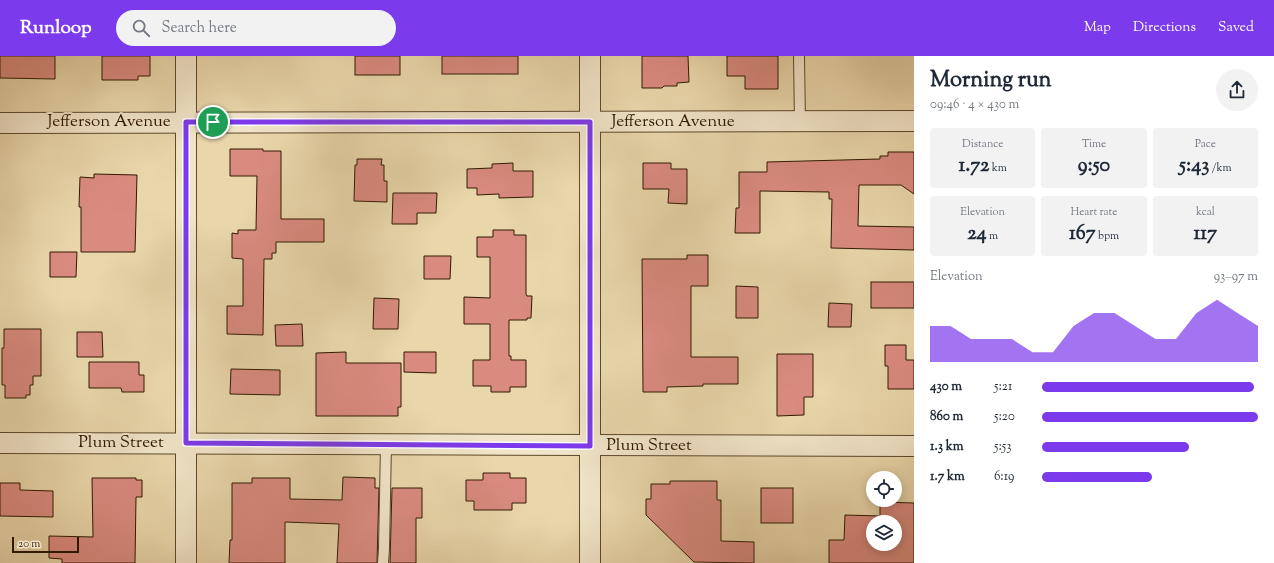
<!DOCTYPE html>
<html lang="en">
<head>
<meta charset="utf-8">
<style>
	:root { --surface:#fff; --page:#f2f2f3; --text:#1f2937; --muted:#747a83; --accent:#7c3aed }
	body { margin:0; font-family:"Sorts Mill Goudy",serif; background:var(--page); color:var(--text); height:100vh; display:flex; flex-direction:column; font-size:15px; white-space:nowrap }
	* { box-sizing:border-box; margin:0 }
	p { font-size:13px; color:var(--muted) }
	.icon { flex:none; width:22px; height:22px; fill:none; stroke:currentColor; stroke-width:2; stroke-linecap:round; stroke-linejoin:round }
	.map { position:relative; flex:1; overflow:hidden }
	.details { display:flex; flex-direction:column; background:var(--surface); width:360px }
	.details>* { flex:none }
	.fabs { position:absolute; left:866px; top:415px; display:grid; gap:8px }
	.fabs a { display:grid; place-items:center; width:36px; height:36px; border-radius:50%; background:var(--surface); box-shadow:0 2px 10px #0003; font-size:20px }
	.scale { position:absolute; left:12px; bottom:10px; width:67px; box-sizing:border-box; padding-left:4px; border:2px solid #301a00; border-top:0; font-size:11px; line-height:14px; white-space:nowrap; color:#301a00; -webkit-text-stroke:3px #f1e4c8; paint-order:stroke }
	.pin { position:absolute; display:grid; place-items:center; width:34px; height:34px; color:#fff; margin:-17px; border:2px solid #fff; border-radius:50%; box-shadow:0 1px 4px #0007 }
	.round { display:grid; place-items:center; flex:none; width:42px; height:42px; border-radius:21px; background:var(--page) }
	.headline { display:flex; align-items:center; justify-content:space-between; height:68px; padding:0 16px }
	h1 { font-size:22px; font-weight:700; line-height:30px }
	.stats { display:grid; grid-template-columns:repeat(3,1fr); gap:6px; height:68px; padding:4px 16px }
	.stats div { display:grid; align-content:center; border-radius:4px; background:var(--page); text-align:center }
	.stats b { font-size:20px; font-weight:700 }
	.stats small { font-size:11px; font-weight:400 }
	.stats p { font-size:11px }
	.chart { height:112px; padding:8px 16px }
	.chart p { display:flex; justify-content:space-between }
	.chart svg { width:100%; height:72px; margin-top:4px; fill:var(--accent); opacity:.7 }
	ul { padding:0 16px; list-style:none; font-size:13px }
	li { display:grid; grid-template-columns:64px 48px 1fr; align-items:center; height:30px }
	li i { height:10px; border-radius:5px; background:var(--accent) }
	header { display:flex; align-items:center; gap:24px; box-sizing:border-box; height:56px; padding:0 20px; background:var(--accent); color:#fff }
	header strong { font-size:19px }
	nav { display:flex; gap:22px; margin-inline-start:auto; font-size:14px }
	.search { width:280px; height:36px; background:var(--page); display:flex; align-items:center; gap:10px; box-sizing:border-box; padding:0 14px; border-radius:22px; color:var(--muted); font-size:15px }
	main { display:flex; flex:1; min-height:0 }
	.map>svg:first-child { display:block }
	.building { fill:#da8b80; stroke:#301a00; fill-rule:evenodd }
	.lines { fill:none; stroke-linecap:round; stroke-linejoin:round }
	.service-casing { stroke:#5e492b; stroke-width:12 }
	.minor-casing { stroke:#5e492b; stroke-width:22 }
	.service { stroke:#f1e4c8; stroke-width:10 }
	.minor { stroke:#f1e4c8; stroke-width:20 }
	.route-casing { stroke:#fff; stroke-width:8 }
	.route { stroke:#7c3aed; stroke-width:5 }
	.labels { text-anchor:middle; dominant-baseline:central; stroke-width:4; stroke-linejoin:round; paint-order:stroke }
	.street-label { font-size:17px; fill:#301a00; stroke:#f1e4c8 }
</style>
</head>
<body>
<header>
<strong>Runloop</strong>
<div class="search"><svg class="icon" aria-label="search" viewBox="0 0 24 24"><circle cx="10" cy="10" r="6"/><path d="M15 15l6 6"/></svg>Search here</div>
<nav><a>Map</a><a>Directions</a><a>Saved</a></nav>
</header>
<main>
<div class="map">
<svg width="914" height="507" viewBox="0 0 914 507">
	<rect width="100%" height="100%" fill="#e9d6ab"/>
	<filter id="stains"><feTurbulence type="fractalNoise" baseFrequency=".005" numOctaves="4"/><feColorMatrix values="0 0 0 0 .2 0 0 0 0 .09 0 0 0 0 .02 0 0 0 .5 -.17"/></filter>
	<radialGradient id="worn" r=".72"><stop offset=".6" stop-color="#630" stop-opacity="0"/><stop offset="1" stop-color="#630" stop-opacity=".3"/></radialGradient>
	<g class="building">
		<polygon points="0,0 55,0 55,23 0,22"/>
		<polygon points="102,0 150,0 150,20 138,20 138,24 102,24"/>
		<rect x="355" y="0" width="45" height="19"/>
		<rect x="442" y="0" width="76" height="18"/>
		<polygon points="642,0 688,0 689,26 677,27 677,30 664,30 662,32 642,32"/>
		<polygon points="727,0 778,0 778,33 745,33 745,20 727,20"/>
		<polygon points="230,93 263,93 263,95 281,95 281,163 324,163 324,186 276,186 276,197 272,197 272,203 264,203 263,279 227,278 227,250 243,250 243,203 232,202 232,177 238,178 238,174 256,174 257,120 230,120"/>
		<polygon points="888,96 914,96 914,138 901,129 859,129 858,170 914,171 914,194 831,192 832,143 829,143 829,136 760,135 760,177 735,177 736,152 739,152 739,116 767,116 767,106 880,103 880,100 888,100"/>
		<polygon points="357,103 382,103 381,109 384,109 384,125 387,125 387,146 354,145 355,109 357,109"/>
		<polygon points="513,107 513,115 533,115 533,141 499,142 499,138 477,139 477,132 467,132 467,113 492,112 492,108"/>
		<polygon points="643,107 671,107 671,113 687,113 687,148 668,147 669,133 643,133"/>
		<polygon points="94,118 137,119 135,196 81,196 81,151 79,151 80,121 94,122"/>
		<polygon points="393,137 437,137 436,157 417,157 417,168 392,168"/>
		<polygon points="493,174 514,174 514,179 526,179 526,238 527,240 532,240 531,262 527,262 527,264 509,264 509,300 511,300 511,304 526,304 526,331 510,331 510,336 491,336 491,330 473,330 473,304 490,304 490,268 464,268 464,241 490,242 490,201 477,201 477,181 493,181"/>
		<polygon points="50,196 77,196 76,221 50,221"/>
		<polygon points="687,199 708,199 708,230 691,230 691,301 738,301 738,328 703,328 703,330 667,331 667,336 643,336 642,203 687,203"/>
		<polygon points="424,200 451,200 450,223 424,223"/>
		<rect x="871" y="226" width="43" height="26"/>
		<polygon points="736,230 758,231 758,262 736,262"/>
		<polygon points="374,242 399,243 398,273 373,273"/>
		<polygon points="829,247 852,248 851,271 828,271"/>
		<polygon points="302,268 303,290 276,290 275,269"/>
		<polygon points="4,273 41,273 41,320 33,320 33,329 30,329 30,339 26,339 26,342 5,342 5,329 2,329 2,292 4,292"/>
		<polygon points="77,276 102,276 103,301 77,301"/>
		<polygon points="885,289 906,289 906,304 914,304 914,333 888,333 888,310 885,310"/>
		<polygon points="346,296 346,307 401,307 401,351 398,351 398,360 316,360 316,297"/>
		<polygon points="404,296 436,296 436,317 404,316"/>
		<polygon points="777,298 813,298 813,341 804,341 804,359 777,360"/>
		<polygon points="89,306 139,306 139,319 144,319 144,336 122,336 121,332 89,332"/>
		<polygon points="231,313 280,314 280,339 230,338"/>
		<polygon points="483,417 510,417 510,422 526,422 526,447 512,447 512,454 474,454 474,445 466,445 466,424 483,424"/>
		<polygon points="343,421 375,422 375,432 379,432 377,507 337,507 339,468 285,466 285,507 229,507 230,484 232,484 232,427 252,427 252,422 290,422 290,443 342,444"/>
		<polygon points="92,422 136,422 136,424 142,424 142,441 136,441 135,507 62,507 62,503 49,502 49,480 93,481"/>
		<polygon points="670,425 717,425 717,444 721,444 721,485 754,486 754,507 694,506 646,459 646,443 651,443 651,428 670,428"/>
		<polygon points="0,427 20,427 20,434 53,435 53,461 0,460"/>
		<polygon points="392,432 422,432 422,462 416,462 416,507 390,507"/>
		<rect x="761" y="432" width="32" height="35"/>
		<path d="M880,446L914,447V507H829V484H844L845,459L880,460ZM873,466H895V488H873Z"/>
	</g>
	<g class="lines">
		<g class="service-casing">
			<g id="service">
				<polyline points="799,0 800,66"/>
				<polyline points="383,507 384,493 386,388"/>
			</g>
		</g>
		<g class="minor-casing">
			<g id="minor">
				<polyline points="590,0 590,507"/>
				<polyline points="0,67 914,65"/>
				<path d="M0,387C305,387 609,390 914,390"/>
				<polyline points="186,507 186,0"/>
			</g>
		</g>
		<use href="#service" class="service"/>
		<use href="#minor" class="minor"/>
	</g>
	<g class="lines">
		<g class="route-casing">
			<polygon id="route" points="186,66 590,66 590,390 186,387"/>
		</g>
		<use href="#route" class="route"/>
	</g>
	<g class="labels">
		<g class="street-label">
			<text x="109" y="66">Jefferson Avenue</text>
			<text x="673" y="66">Jefferson Avenue</text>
			<text x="121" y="387">Plum Street</text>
			<text x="649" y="390">Plum Street</text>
		</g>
	</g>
	<rect width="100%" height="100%" filter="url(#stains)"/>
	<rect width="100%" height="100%" fill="url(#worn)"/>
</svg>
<div class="fabs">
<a><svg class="icon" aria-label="locate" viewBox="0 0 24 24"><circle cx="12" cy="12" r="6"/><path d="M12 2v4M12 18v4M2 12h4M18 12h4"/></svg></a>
<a><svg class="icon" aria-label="layers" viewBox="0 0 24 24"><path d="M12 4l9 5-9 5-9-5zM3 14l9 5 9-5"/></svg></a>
</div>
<div class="scale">20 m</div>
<div class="pin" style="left:213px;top:66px;background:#1e9e55"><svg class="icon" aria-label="arrive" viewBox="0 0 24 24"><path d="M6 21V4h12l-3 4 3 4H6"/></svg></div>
</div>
<section class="details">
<div class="headline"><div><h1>Morning run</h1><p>09:46 · 4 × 430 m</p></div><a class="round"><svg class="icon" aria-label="share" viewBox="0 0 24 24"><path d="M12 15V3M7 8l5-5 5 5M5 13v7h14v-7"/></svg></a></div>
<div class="stats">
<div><p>Distance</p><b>1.72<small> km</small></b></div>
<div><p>Time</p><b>9:50</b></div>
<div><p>Pace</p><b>5:43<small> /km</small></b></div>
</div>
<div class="stats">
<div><p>Elevation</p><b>24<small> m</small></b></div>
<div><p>Heart rate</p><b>167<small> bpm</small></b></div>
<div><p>kcal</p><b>117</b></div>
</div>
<div class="chart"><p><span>Elevation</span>93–97 m</p>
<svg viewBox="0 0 160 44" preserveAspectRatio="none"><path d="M0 44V22L10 22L20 30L30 30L40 30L50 38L60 38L70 22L80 14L90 14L100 22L110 30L120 30L130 14L140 6L150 14L160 22V44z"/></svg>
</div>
<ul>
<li><b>430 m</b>5:21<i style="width:98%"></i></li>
<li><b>860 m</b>5:20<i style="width:100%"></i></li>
<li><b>1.3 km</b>5:53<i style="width:68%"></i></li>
<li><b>1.7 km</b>6:19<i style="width:51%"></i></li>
</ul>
</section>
</main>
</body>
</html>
